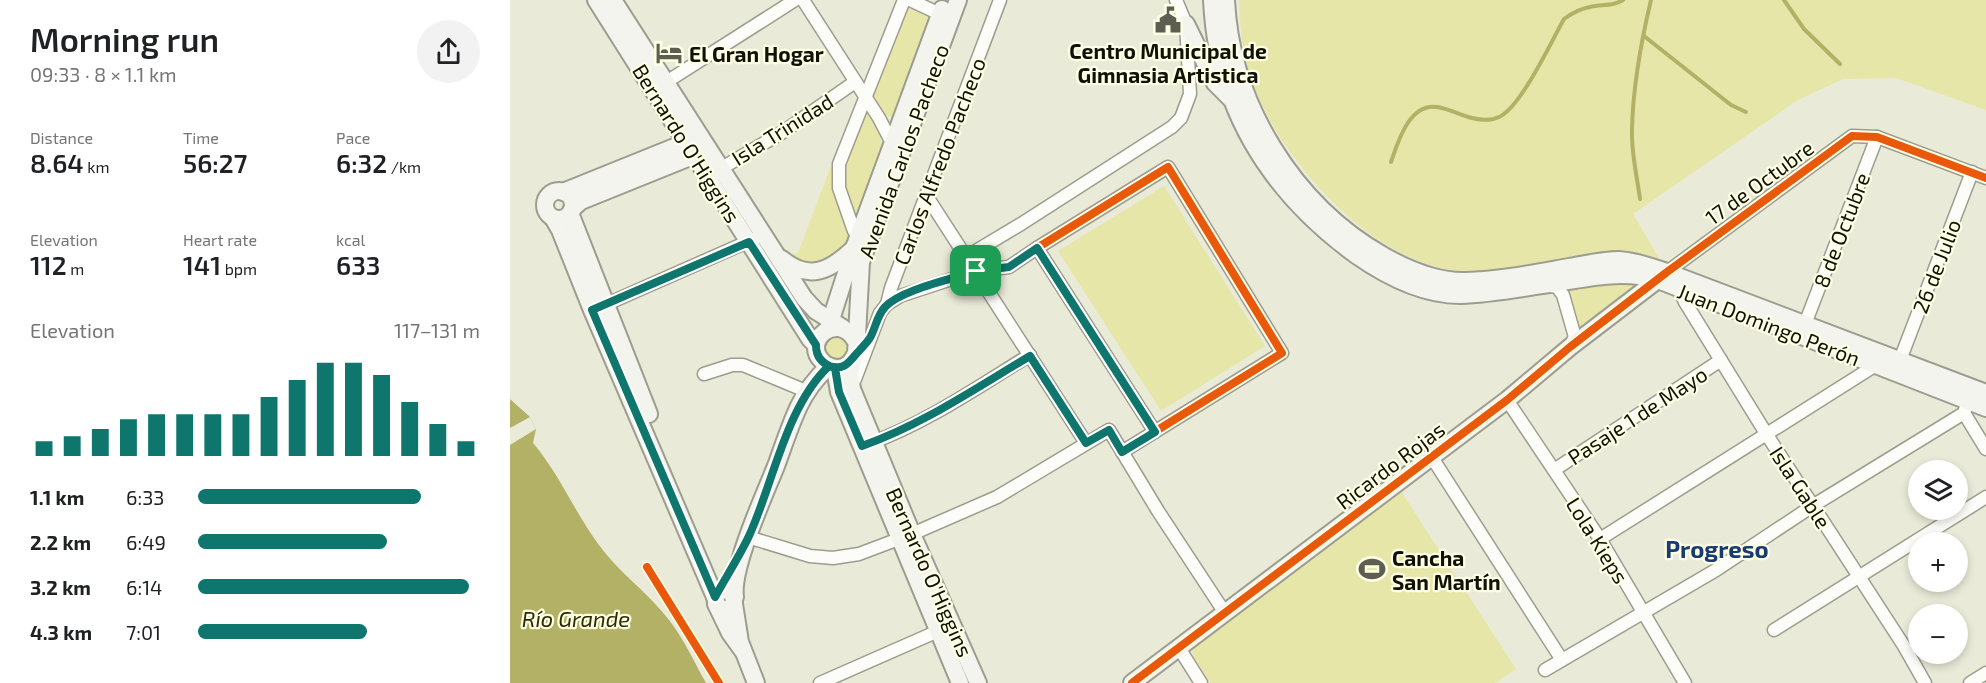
<!DOCTYPE html>
<html lang="en">
<head>
<meta charset="utf-8">
<style>
	:root { --surface:#fff; --page:#f2f2f2; --text:#202124; --muted:#757577; --accent:#0f766e }
	body { margin:0; font-family:"Exo 2",sans-serif; background:var(--page); color:var(--text); height:100vh; display:flex; flex-direction:column; font-size:22px; white-space:nowrap }
	* { box-sizing:border-box; margin:0 }
	p { font-size:20px; color:var(--muted) }
	.icon { flex:none; width:33px; height:33px; fill:none; stroke:currentColor; stroke-width:2; stroke-linecap:round; stroke-linejoin:round }
	.map { position:relative; flex:1; overflow:hidden }
	.panel { display:flex; flex-direction:column; background:var(--surface); width:510px }
	.panel>* { flex:none }
	.fabs { position:absolute; left:1398px; top:460px; display:grid; gap:12px }
	.fabs a { display:grid; place-items:center; width:60px; height:60px; border-radius:50%; background:var(--surface); box-shadow:0 3px 9px #0003; font-size:30px }
	.pin { position:absolute; display:grid; place-items:center; width:51px; height:51px; color:#fff; margin:-26px; border-radius:12px; box-shadow:0 3px 9px #0006 }
	.round { display:grid; place-items:center; flex:none; width:63px; height:63px; border-radius:32px; background:var(--page) }
	.headline { display:flex; align-items:center; justify-content:space-between; height:102px; padding:0 30px }
	h1 { font-size:33px; font-weight:600; line-height:45px }
	.stats { display:grid; grid-template-columns:repeat(3,1fr); gap:9px; height:102px; padding:6px 30px }
	.stats div { display:grid; align-content:center }
	.stats b { font-size:26px; font-weight:600 }
	.stats small { font-size:16px; font-weight:400 }
	.stats p { font-size:16px }
	.chart { height:168px; padding:12px 30px }
	.chart p { display:flex; justify-content:space-between }
	.chart svg { width:100%; height:108px; margin-top:6px; stroke:var(--accent); stroke-width:6 }
	ul { padding:0 30px; list-style:none; font-size:20px }
	li { display:grid; grid-template-columns:96px 72px 1fr; align-items:center; height:45px }
	li i { height:15px; border-radius:8px; background:var(--accent) }
	main { display:flex; flex:1; min-height:0 }
	.map>svg:first-child { display:block }
	.green { fill:#e7e6a9 }
	.water { fill:#b2b166 }
	.pier { fill:#eaead8 }
	.lines { fill:none; stroke-linecap:round; stroke-linejoin:round }
	.stream { stroke:#b2b166; stroke-width:4 }
	.street-casing { stroke:#9d9d8f; stroke-width:15 }
	.secondary-casing { stroke:#9d9d8f; stroke-width:20 }
	.street { stroke:#fcfcf9; stroke-width:12 }
	.secondary { stroke:#f4f4ef; stroke-width:16 }
	.cycleway-casing { stroke:#feffe4; stroke-width:11 }
	.cycleway { stroke:#e8590c; stroke-width:8 }
	.route-casing { stroke:#fff; stroke-width:12 }
	.route { stroke:#0f766e; stroke-width:8 }
	.labels { text-anchor:middle; dominant-baseline:central; stroke-width:4.5; stroke-linejoin:round; paint-order:stroke }
	.poi-label { font-size:21px; font-weight:bold; fill:#111106; stroke:#feffe4; text-anchor:start }
	.street-label { font-size:21px; fill:#111106; stroke:#feffe4 }
	.water-label { font-size:22px; font-style:italic; fill:#2c2b01; stroke:#feffe4 }
	.quarter-label { font-size:24px; font-weight:bold; fill:#183c71; stroke:#feffe4 }
</style>
</head>
<body>
<main>
<section class="panel">
<div class="headline"><div><h1>Morning run</h1><p>09:33 · 8 × 1.1 km</p></div><a class="round"><svg class="icon" aria-label="share" viewBox="0 0 24 24"><path d="M12 15V3M7 8l5-5 5 5M5 13v7h14v-7"/></svg></a></div>
<div class="stats">
<div><p>Distance</p><b>8.64<small> km</small></b></div>
<div><p>Time</p><b>56:27</b></div>
<div><p>Pace</p><b>6:32<small> /km</small></b></div>
</div>
<div class="stats">
<div><p>Elevation</p><b>112<small> m</small></b></div>
<div><p>Heart rate</p><b>141<small> bpm</small></b></div>
<div><p>kcal</p><b>633</b></div>
</div>
<div class="chart"><p><span>Elevation</span>117–131 m</p>
<svg viewBox="0 0 160 44" preserveAspectRatio="none"><path d="M5 44V38M15 44V36M25 44V33M35 44V29M45 44V27M55 44V27M65 44V27M75 44V27M85 44V20M95 44V13M105 44V6M115 44V6M125 44V11M135 44V22M145 44V31M155 44V38"/></svg>
</div>
<ul>
<li><b>1.1 km</b>6:33<i style="width:79%"></i></li>
<li><b>2.2 km</b>6:49<i style="width:67%"></i></li>
<li><b>3.2 km</b>6:14<i style="width:96%"></i></li>
<li><b>4.3 km</b>7:01<i style="width:60%"></i></li>
</ul>
</section>
<div class="map">
<svg width="1476" height="683" viewBox="0 0 1476 683">
	<rect width="100%" height="100%" fill="#eaead8"/>
	<g class="green">
		<path d="M729,0H1476V110L1386,78L1333,79L1288,100L1123,214L1157,272C1149,265 1142,258 1131,254C1111,248 1088,254 1068,257C1030,263 990,273 951,271C862,265 767,157 740,76C732,51 730,26 729,0Z"/>
		<path d="M396,7L418,15L420,18L385,117C374,119 365,102 362,92Z"/>
		<polygon points="355,113 358,113 369,132 373,150 348,217 346,217 335,186 334,167"/>
		<polygon points="324,158 325,185 339,229 339,239 335,250 303,267 276,258 265,242 269,241 279,254 288,253"/>
		<polygon points="654,186 755,346 651,411 548,251"/>
		<polygon points="1112,280 1129,284 1067,331 1057,290"/>
		<polygon points="328,333 341,345 333,361 315,357 313,343"/>
		<polygon points="889,488 1006,669 985,683 700,683 683,655 682,648"/>
	</g>
	<path class="water" d="M0,399L20,417L26,429L23,443C52,477 67,519 96,554C115,577 140,595 159,620C174,639 184,662 196,683H0Z"/>
	<polygon class="pier" points="20,417 26,429 0,445 0,428"/>
	<g class="lines">
		<g class="stream">
			<polyline points="1274,0 1294,29 1330,64"/>
			<polyline points="1134,36 1221,105 1236,112"/>
			<path d="M881,162C888,142 899,103 927,107C940,109 950,115 962,118C970,120 981,121 989,117C1011,107 1041,42 1054,19C1062,13 1069,9 1080,7C1091,4 1102,7 1113,0"/>
			<path d="M1130,199C1127,176 1121,152 1122,129C1123,86 1131,42 1141,0"/>
		</g>
		<g class="street-casing">
			<g id="street">
				<polyline points="293,0 369,118 382,143"/>
				<polyline points="400,0 430,14"/>
				<polyline points="150,86 285,0"/>
				<polyline points="205,172 273,132 345,82"/>
				<polyline points="416,195 576,443"/>
				<polyline points="350,231 344,231 329,188 329,164 394,0"/>
				<polyline points="456,257 511,224 662,127 671,118 680,94 676,24 666,0"/>
				<polyline points="1157,272 1342,136 1367,137 1476,178"/>
				<polyline points="1036,285 1047,287 1053,295 1065,337 1060,346"/>
				<polyline points="1169,289 1175,302 1257,435 1394,646 1415,683"/>
				<polyline points="377,304 390,296 466,271 499,267 527,248"/>
				<polyline points="90,307 244,239"/>
				<polyline points="1295,324 1367,137"/>
				<polyline points="1390,360 1462,172"/>
				<polyline points="194,374 222,365 233,365 291,389"/>
				<polyline points="345,379 370,313 377,304 381,288 490,0"/>
				<polyline points="997,400 1090,539 1175,683"/>
				<polyline points="1454,413 1476,449"/>
				<path d="M358,444C416,423 468,387 520,355"/>
				<polyline points="612,452 772,353 658,167 527,248 645,432"/>
				<polyline points="921,456 1052,660"/>
				<polyline points="1044,470 1211,360"/>
				<polyline points="238,537 300,556 323,558 349,554 402,534 487,497 599,430 648,511 715,613"/>
				<polyline points="1090,539 1366,365 1368,360"/>
				<polyline points="1264,630 1476,497"/>
				<polyline points="669,648 691,683"/>
				<polyline points="1035,670 1206,570 1304,505 1454,413 1460,394"/>
				<polyline points="310,683 435,628"/>
				<polyline points="1460,683 1476,673"/>
			</g>
		</g>
		<g class="secondary-casing">
			<g id="secondary">
				<polyline points="86,0 300,339 306,345"/>
				<polyline points="103,0 294,298 306,311 333,328"/>
				<path d="M702,0C707,108 760,192 846,255C876,276 912,295 950,295C986,294 1023,286 1058,281C1089,276 1117,271 1148,280L1476,408"/>
				<path d="M716,0C721,104 784,205 874,256C899,270 927,282 956,281C991,280 1025,273 1059,267C1076,264 1093,260 1109,260C1126,261 1141,267 1157,272L1476,393"/>
				<polyline points="676,24 705,83 721,99"/>
				<circle cx="49" cy="205" r="14"/>
				<polyline points="53,192 177,142"/>
				<polyline points="62,209 71,201 185,155"/>
				<polyline points="60,213 139,414"/>
				<polyline points="43,218 50,230 82,310 205,597"/>
				<path d="M272,259C299,282 321,270 343,249"/>
				<polyline points="318,329 344,248 432,9"/>
				<path d="M345,340C327,311 292,341 312,361C316,366 322,368 329,368C338,367 342,361 346,353L351,262L448,0"/>
				<polyline points="343,360 340,376 342,389 402,534 468,683"/>
				<polyline points="325,368 329,392 450,683"/>
				<path d="M225,597C221,568 254,496 266,466C273,447 280,425 289,406C296,391 306,378 319,366"/>
				<path d="M206,604L213,610L220,609L224,604L223,594C214,586 204,592 206,604L220,633L233,651"/>
				<polyline points="224,604 230,642 246,683"/>
				<polyline points="622,683 997,400 1060,347 1154,275"/>
			</g>
		</g>
		<use href="#street" class="street"/>
		<use href="#secondary" class="secondary"/>
		<g class="cycleway-casing">
			<g id="cycleway">
				<polyline points="612,452 772,353 658,167 527,248 645,432"/>
				<polyline points="137,567 209,683"/>
				<polyline points="622,683 997,400 1060,347 1157,272 1342,136 1367,137 1476,178"/>
			</g>
		</g>
		<use href="#cycleway" class="cycleway"/>
	</g>
	<g class="lines">
		<g class="route-casing">
			<path id="route" d="M466,271C442,279 390,290 375,307C367,316 366,326 361,336C358,342 353,346 349,351C339,361 336,371 319,366C276,406 263,484 239,536C229,557 216,577 205,597L82,310L239,242L306,345C306,358 314,365 325,368L329,392L352,446C412,425 466,388 520,356L576,443L599,430L612,452L645,432L527,248L499,267L466,271"/>
		</g>
		<use href="#route" class="route"/>
	</g>
	<defs>
		<g id="civic-bare" transform="scale(2.07)"><path d="M-.6-6.5H3V-4.5H.6V-3L4-1V1h2V6H-6V1h2V-1L-.6-3ZM-1.2 2.5V6h2.4V2.5Z" fill="#5d5d50" stroke="#feffe4" stroke-width="2.5" paint-order="stroke"/></g>
		<g id="hotel-bare" transform="scale(2.07)"><path d="M-6-4.5h1.5V1H6V5H4.5V3h-9V5H-6ZM-4 0a1.8 1.8 0 1 1 3.6 0ZM.5 0V-2.5h3Q6-2.5 6 0Z" fill="#5d5d50" stroke="#feffe4" stroke-width="2.5" paint-order="stroke"/></g>
		<g id="stadium-bare" transform="scale(2.07)"><path d="M0-5a6.5 5 0 1 0 0 10a6.5 5 0 1 0 0-10ZM-3.5-1.8h7v3.6h-7Z" fill="#5d5d50" stroke="#feffe4" stroke-width="2.5" paint-order="stroke"/></g>
	</defs>
	<g fill-rule="evenodd">
		<use href="#civic-bare" x="658" y="20"/>
		<use href="#hotel-bare" x="159" y="53"/>
		<use href="#stadium-bare" x="862" y="569"/>
	</g>
	<g class="labels">
		<g class="poi-label">
			<text x="658" y="50" text-anchor="middle">Centro Municipal de<tspan x="658" dy="24">Gimnasia Artistica</tspan></text>
			<text x="179" y="53">El Gran Hogar</text>
			<text x="882" y="557">Cancha<tspan x="882" dy="24">San Martín</tspan></text>
		</g>
		<g class="street-label">
			<text transform="translate(272 129) rotate(-32)">Isla Trinidad</text>
			<text transform="translate(177 143) rotate(58)">Bernardo O'Higgins</text>
			<text transform="translate(393 151) rotate(-70)">Avenida Carlos Pacheco</text>
			<text transform="translate(429 161) rotate(-69)">Carlos Alfredo Pacheco</text>
			<text transform="translate(1249 182) rotate(-36)">17 de Octubre</text>
			<text transform="translate(1331 230) rotate(-69)">8 de Octubre</text>
			<text transform="translate(1426 266) rotate(-69)">26 de Julio</text>
			<text transform="translate(1259 324) rotate(21)">Juan Domingo Perón</text>
			<text transform="translate(1127 415) rotate(-33)">Pasaje 1 de Mayo</text>
			<text transform="translate(880 465) rotate(-37)">Ricardo Rojas</text>
			<text transform="translate(1291 487) rotate(57)">Isla Gable</text>
			<text transform="translate(1088 540) rotate(58)">Lola Kieps</text>
			<text transform="translate(420 572) rotate(66)">Bernardo O'Higgins</text>
		</g>
		<g class="water-label">
			<text x="66" y="618">Río Grande</text>
		</g>
		<g class="quarter-label">
			<text x="1207" y="548">Progreso</text>
		</g>
	</g>
</svg>
<div class="fabs">
<a><svg class="icon" aria-label="layers" viewBox="0 0 24 24"><path d="M12 4l9 5-9 5-9-5zM3 14l9 5 9-5"/></svg></a>
<a>+</a>
<a>−</a>
</div>
<div class="pin" style="left:466px;top:271px;background:#1e9e55"><svg class="icon" aria-label="arrive" viewBox="0 0 24 24"><path d="M6 21V4h12l-3 4 3 4H6"/></svg></div>
</div>
</main>
</body>
</html>
